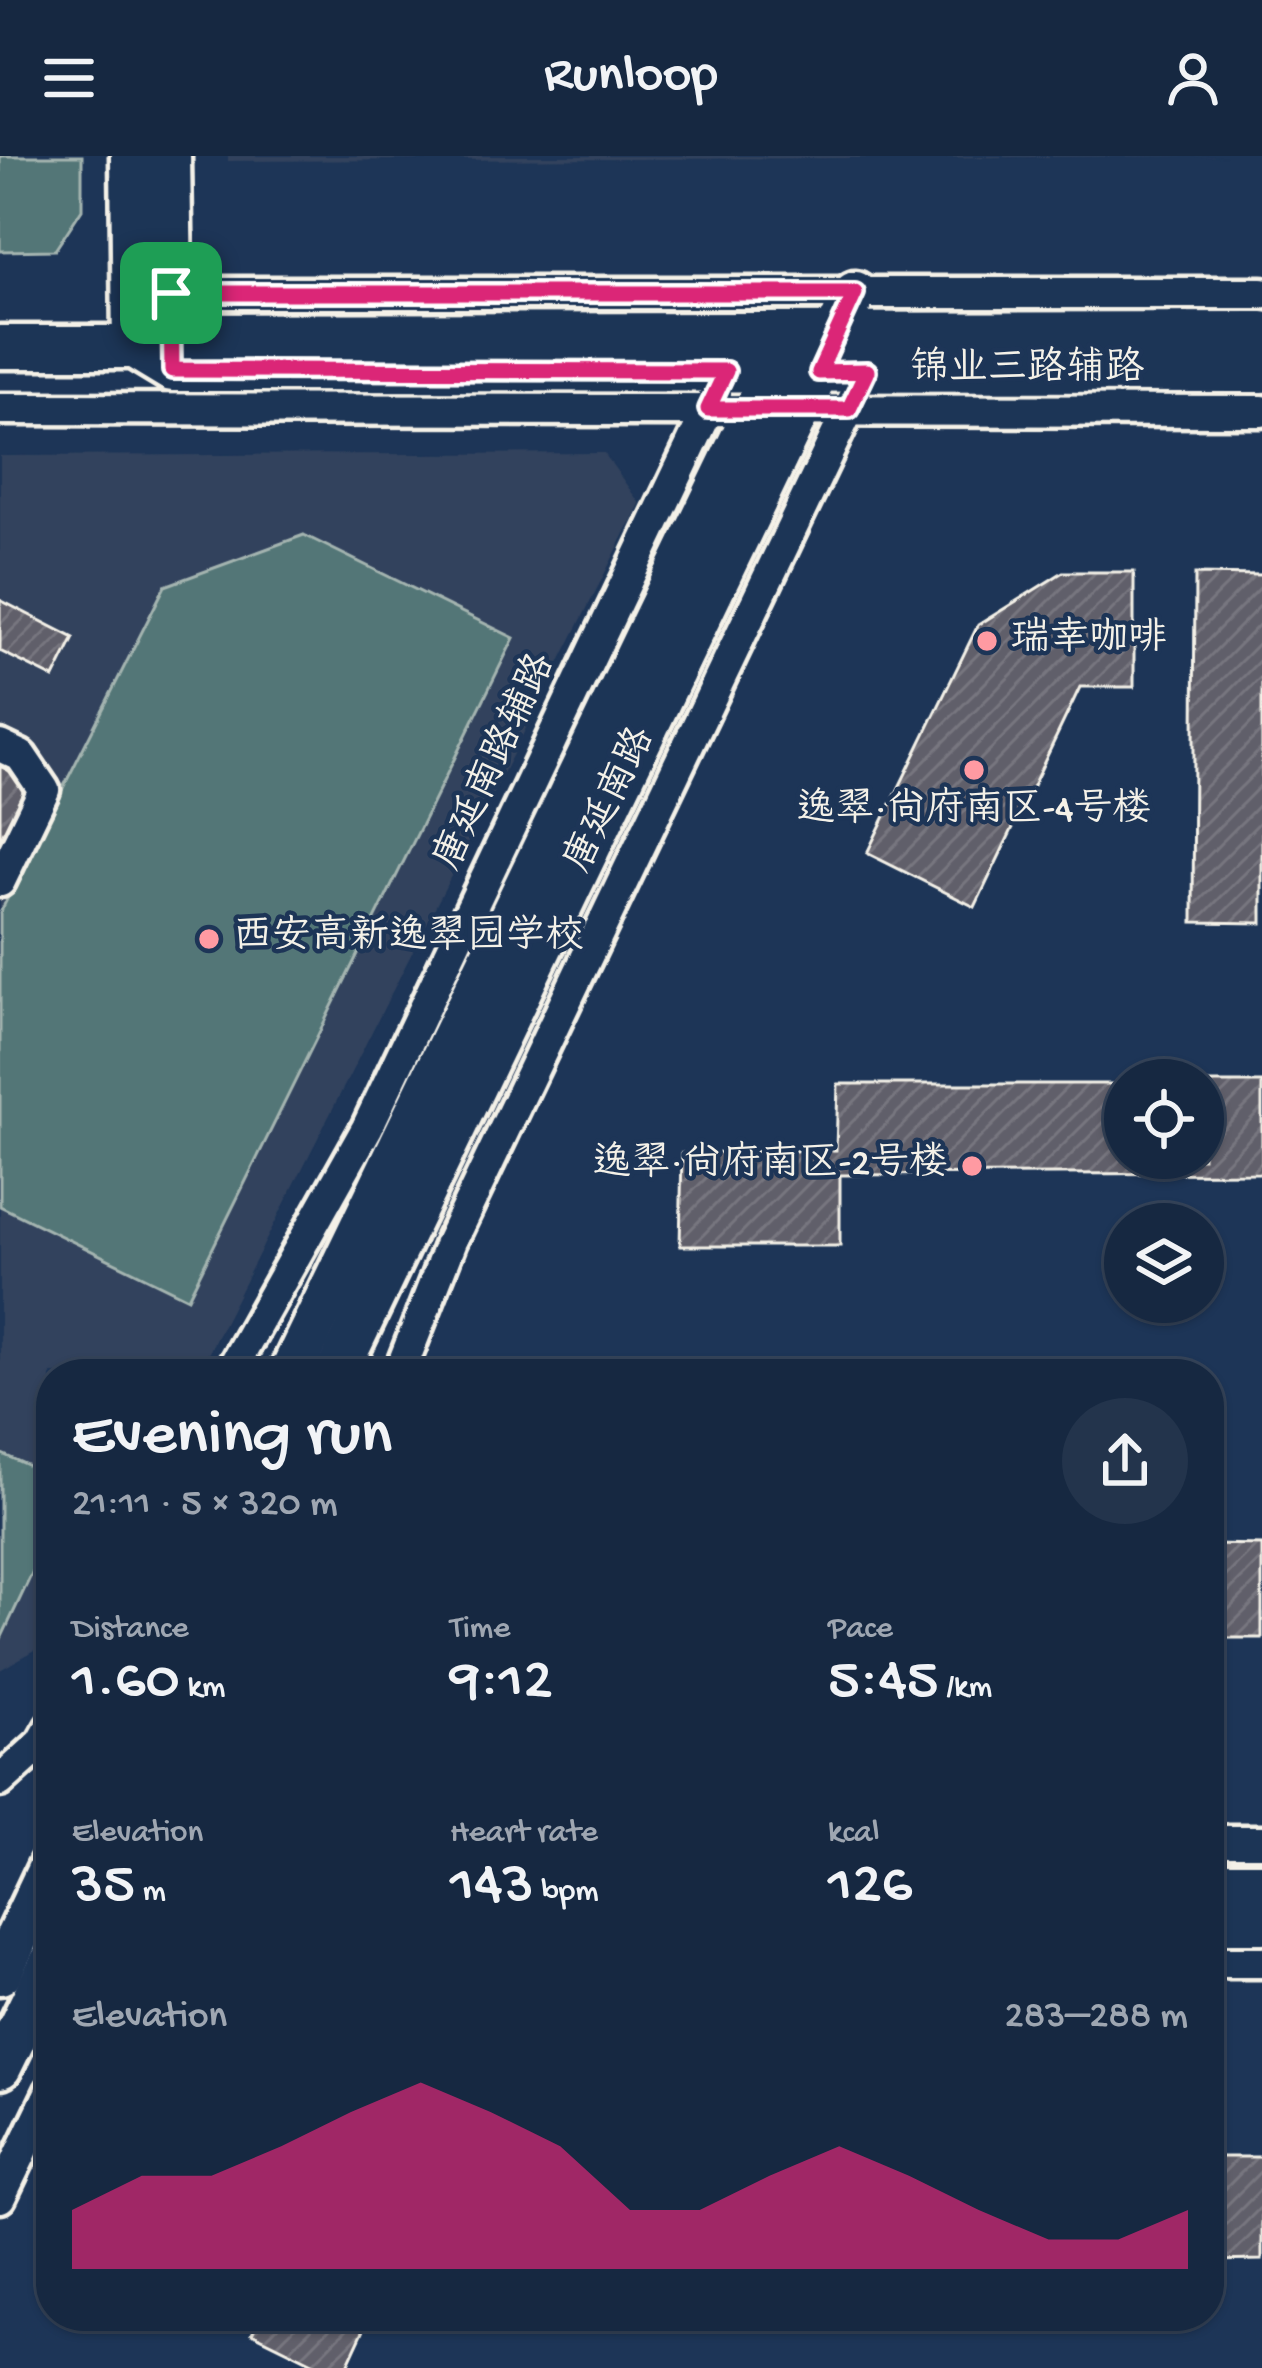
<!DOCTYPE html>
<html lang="en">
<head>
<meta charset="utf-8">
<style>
	:root { --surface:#162841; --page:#23344c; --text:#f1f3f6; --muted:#9ea6b1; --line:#35445a; --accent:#db2777 }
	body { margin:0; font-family:"Gochi Hand","LXGW WenKai TC",sans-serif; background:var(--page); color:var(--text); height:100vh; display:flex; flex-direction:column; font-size:45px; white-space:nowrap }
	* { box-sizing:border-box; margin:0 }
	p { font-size:39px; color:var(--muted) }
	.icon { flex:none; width:66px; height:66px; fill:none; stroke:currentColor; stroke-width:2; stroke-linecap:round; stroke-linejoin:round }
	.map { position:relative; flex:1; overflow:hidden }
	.sheet { position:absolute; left:36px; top:1203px; width:1188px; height:972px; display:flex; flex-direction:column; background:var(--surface); border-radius:48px; box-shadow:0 3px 9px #0004,0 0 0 3px var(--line) }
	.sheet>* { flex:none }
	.controls { position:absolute; left:1104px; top:903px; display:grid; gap:24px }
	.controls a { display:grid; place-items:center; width:120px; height:120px; border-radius:50%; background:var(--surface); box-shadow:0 3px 9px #0004,0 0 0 3px var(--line); font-size:60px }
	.pin { position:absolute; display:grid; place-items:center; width:102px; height:102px; color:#fff; margin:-51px; border-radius:24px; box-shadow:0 6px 18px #0006 }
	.round { display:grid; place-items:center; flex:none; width:126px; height:126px; border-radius:63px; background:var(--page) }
	.headline { display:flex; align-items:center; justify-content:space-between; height:204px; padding:0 36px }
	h1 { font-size:66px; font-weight:600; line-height:90px }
	.metrics { display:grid; grid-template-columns:repeat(3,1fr); gap:18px; height:204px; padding:12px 36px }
	.metrics div { display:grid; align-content:center }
	.metrics b { font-size:60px; font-weight:600 }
	.metrics small { font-size:33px; font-weight:400 }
	.metrics p { font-size:33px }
	.chart { height:336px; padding:24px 36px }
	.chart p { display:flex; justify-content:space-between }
	.chart svg { width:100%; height:216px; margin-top:12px; fill:var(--accent); opacity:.7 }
	header { display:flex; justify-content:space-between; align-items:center; height:156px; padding:0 36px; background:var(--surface); font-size:54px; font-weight:600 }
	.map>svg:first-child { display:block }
	.built { fill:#31425d }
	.park { fill:#537677; stroke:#a4b4b0; stroke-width:3 }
	.building { fill:url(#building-hatch); stroke:#f4f1e8; stroke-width:3 }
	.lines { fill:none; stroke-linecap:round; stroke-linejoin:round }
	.street-casing { stroke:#f4f1e8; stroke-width:39 }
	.secondary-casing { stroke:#f4f1e8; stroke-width:51 }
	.street { stroke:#1d3557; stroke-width:30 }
	.secondary { stroke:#1d3557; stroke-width:42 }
	.route-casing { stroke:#fff; stroke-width:24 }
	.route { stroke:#db2777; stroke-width:15 }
	.poi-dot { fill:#ff9aa2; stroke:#1d3557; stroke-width:4.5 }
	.labels { text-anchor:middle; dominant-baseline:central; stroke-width:9; stroke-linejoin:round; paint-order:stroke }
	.street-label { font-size:39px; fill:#f4f1e8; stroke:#1d3557 }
	.poi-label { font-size:39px; fill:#f4f1e8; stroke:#1d3557; text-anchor:start }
</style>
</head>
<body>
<header><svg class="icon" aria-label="menu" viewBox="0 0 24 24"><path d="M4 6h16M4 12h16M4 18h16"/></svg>Runloop<svg class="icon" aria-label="person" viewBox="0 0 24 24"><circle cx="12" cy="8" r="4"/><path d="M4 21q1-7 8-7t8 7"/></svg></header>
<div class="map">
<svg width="1262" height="2212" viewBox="0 0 1262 2212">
	<defs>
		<pattern id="building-hatch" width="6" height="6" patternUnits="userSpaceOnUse" patternTransform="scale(3)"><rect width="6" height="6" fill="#605f6a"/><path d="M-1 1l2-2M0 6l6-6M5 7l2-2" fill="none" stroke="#77767f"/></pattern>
	</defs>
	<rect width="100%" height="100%" fill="#1d3557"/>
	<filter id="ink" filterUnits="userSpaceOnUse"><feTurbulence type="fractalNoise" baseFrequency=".00833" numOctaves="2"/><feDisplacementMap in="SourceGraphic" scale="24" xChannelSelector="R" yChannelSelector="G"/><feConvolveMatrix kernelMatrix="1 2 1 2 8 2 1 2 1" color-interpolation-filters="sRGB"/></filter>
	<g filter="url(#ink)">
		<g class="built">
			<polygon points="228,0 1228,0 228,5"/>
			<polygon points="604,297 640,348 198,1218 51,1218 51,1485 0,1514 0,300"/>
		</g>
		<g class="park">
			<polygon points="0,0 82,0 82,53 55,94 0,95"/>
			<polygon points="304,379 514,482 188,1142 0,1050 0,757 165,430"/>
			<polygon points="0,1297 51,1320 51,1377 0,1485"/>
		</g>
		<g class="building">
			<polygon points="1063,416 1134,416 1134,531 1080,531 975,751 867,697 978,469"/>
			<polygon points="1195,418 1262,419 1262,767 1193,766"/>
			<polygon points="0,444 74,482 54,522 0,495"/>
			<polygon points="0,610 13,617 25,639 0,690"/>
			<polygon points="1203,927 1262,927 1262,1017 840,1019 840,1090 680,1090 682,997 836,994 838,928 1125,928 1125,1002 1203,1002"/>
			<polygon points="1209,1388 1262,1389 1262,1482 1209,1482"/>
			<polygon points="1209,2001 1262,2001 1262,2104 1209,2105"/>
			<polygon points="260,2160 370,2160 346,2212 323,2212 252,2177"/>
		</g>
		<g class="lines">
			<g class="street-casing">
				<g id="street">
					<polyline points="171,137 1262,137"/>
					<polyline points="0,253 1262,255"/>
					<polyline points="0,590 21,600 44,634 0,725"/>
					<polyline points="229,1218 367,972 716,237"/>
					<polyline points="399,1218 451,1085 855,240"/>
					<polyline points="0,1625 42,1587 51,1571"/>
					<polyline points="1209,1685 1262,1685"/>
					<polyline points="1209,1806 1262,1806"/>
					<polyline points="0,2041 51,1935"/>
				</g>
			</g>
			<g class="secondary-casing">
				<g id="secondary">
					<polyline points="132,0 134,191"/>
					<polyline points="169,0 172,206"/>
					<polyline points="172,179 1262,177"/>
					<polyline points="0,191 134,191 172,214 1262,215"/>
					<polyline points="290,1218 792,178"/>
					<polyline points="336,1218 855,137"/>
					<polyline points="1209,1728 1262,1728"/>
					<polyline points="1209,1766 1262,1766"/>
					<polyline points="0,1817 51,1709"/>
					<polyline points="0,1911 51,1807"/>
				</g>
			</g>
			<use href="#street" class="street"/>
			<use href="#secondary" class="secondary"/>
		</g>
	</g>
	<g class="lines" filter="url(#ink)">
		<g class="route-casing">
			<polygon id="route" points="171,137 855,137 819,216 867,215 849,253 708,253 726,215 172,214"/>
		</g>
		<use href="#route" class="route"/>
	</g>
	<g class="poi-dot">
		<circle cx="987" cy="485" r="12"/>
		<circle cx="974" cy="614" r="12"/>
		<circle cx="209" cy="783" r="12"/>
		<circle cx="972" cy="1010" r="12"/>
	</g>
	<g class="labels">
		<g class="street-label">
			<text x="1027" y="215">锦业三路辅路</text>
			<text transform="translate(497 607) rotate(-65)">唐延南路辅路</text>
			<text transform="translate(612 645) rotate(-64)">唐延南路</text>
		</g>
		<g class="poi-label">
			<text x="1011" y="485">瑞幸咖啡</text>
			<text x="974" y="656" text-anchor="middle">逸翠·尚府南区-4号楼</text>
			<text x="233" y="783">西安高新逸翠园学校</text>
			<text x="948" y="1010" text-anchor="end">逸翠·尚府南区-2号楼</text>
		</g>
	</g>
</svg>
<div class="controls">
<a><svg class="icon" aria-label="locate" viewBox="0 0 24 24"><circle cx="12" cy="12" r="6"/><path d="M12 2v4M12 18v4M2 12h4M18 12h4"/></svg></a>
<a><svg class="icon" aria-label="layers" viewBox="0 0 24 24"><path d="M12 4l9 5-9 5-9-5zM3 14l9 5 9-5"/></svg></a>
</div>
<div class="pin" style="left:171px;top:137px;background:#1e9e55"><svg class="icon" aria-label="arrive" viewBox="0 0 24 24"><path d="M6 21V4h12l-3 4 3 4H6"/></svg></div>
<section class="sheet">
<div class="headline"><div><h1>Evening run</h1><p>21:11 · 5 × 320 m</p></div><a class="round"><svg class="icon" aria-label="share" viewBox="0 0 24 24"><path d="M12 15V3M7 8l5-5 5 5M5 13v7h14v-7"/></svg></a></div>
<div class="metrics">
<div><p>Distance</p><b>1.60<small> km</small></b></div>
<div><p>Time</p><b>9:12</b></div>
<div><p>Pace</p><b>5:45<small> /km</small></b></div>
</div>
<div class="metrics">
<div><p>Elevation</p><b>35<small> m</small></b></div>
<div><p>Heart rate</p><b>143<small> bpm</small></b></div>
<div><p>kcal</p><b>126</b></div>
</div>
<div class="chart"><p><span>Elevation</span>283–288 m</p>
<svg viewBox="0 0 160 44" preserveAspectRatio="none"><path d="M0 44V32L10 25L20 25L30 19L40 12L50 6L60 12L70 19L80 32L90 32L100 25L110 19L120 25L130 32L140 38L150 38L160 32V44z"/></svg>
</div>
</section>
</div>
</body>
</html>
